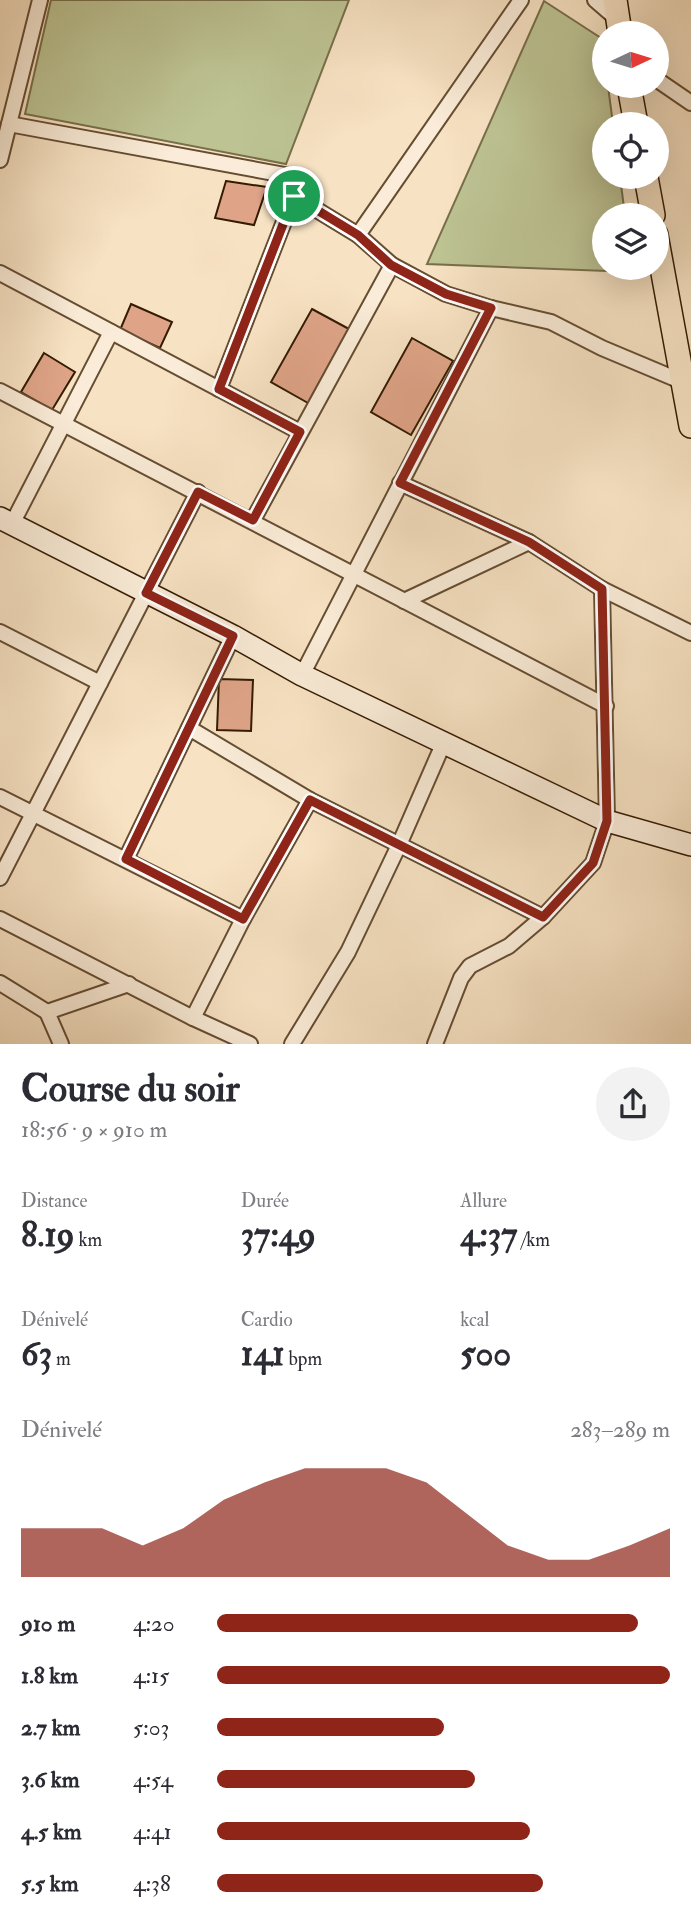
<!DOCTYPE html>
<html lang="fr">
<head>
<meta charset="utf-8">
<style>
	:root { --surface:#fff; --page:#f2f2f3; --text:#2b2b33; --muted:#7c7c81; --accent:#8f2418 }
	body { margin:0; font-family:"IM FELL Double Pica",serif; background:var(--page); color:var(--text); height:100vh; display:flex; flex-direction:column; font-size:26px; white-space:nowrap }
	* { box-sizing:border-box; margin:0 }
	p { font-size:23px; color:var(--muted) }
	.icon { flex:none; width:38px; height:38px; fill:none; stroke:currentColor; stroke-width:2; stroke-linecap:round; stroke-linejoin:round }
	.map { position:relative; height:1044px; overflow:hidden }
	.details { display:flex; flex-direction:column; background:var(--surface); flex:1 }
	.details>* { flex:none }
	.needle { width:46px; rotate:86deg }
	.fabs { position:absolute; left:592px; top:21px; display:grid; gap:14px }
	.fabs a { display:grid; place-items:center; width:77px; height:77px; border-radius:50%; background:var(--surface); box-shadow:0 7px 28px #0002; font-size:35px }
	.pin { position:absolute; display:grid; place-items:center; width:60px; height:60px; color:#fff; margin:-30px; border:4px solid #fff; border-radius:50%; box-shadow:0 2px 7px #0007 }
	.round { display:grid; place-items:center; flex:none; width:74px; height:74px; border-radius:37px; background:var(--page) }
	.head { display:flex; align-items:center; justify-content:space-between; height:119px; padding:0 21px }
	h1 { font-size:38px; font-weight:700; line-height:52px }
	.stats { display:grid; grid-template-columns:repeat(3,1fr); gap:10px; height:119px; padding:7px 21px }
	.stats div { display:grid; align-content:center }
	.stats b { font-size:35px; font-weight:700 }
	.stats small { font-size:19px; font-weight:400 }
	.stats p { font-size:19px }
	.chart { height:196px; padding:14px 21px }
	.chart p { display:flex; justify-content:space-between }
	.chart svg { width:100%; height:126px; margin-top:7px; fill:var(--accent); opacity:.7 }
	ul { padding:0 21px; list-style:none; font-size:23px }
	li { display:grid; grid-template-columns:112px 84px 1fr; align-items:center; height:52px }
	li i { height:18px; border-radius:9px; background:var(--accent) }
	.map>svg:first-child { display:block }
	.green { fill:#bdc393; stroke:#786f4a; stroke-width:2 }
	.building { fill:#dfa488; stroke:#341b02; stroke-width:2 }
	.lines { fill:none; stroke-linecap:round; stroke-linejoin:round }
	.street-casing { stroke:#654d32; stroke-width:18 }
	.secondary-casing { stroke:#341b02; stroke-width:24 }
	.primary-casing { stroke:#341b02; stroke-width:26 }
	.street { stroke:#faecd8; stroke-width:14 }
	.secondary { stroke:#faecd8; stroke-width:21 }
	.primary { stroke:#f7e2c3; stroke-width:23 }
	.route-casing { stroke:#fff; stroke-width:14 }
	.route { stroke:#8f2418; stroke-width:9 }
</style>
</head>
<body>
<div class="map">
<svg width="691" height="1044" viewBox="0 0 691 1044">
	<rect width="100%" height="100%" fill="#f7e2c3"/>
	<filter id="stains"><feTurbulence type="fractalNoise" baseFrequency=".00286" numOctaves="4"/><feColorMatrix values="0 0 0 0 .2 0 0 0 0 .09 0 0 0 0 .02 0 0 0 .5 -.17"/></filter>
	<radialGradient id="worn" r=".72"><stop offset=".6" stop-color="#630" stop-opacity="0"/><stop offset="1" stop-color="#630" stop-opacity=".3"/></radialGradient>
	<g class="green">
		<polygon points="51,0 349,0 286,164 25,114"/>
		<polygon points="544,1 601,38 604,86 608,86 613,124 604,124 604,177 620,177 625,215 604,215 604,268 632,268 633,272 427,264"/>
	</g>
	<g class="building">
		<polygon points="226,181 267,187 254,225 215,218"/>
		<polygon points="131,304 172,322 160,348 120,330"/>
		<polygon points="312,309 349,329 308,403 271,382"/>
		<polygon points="412,338 453,361 411,435 371,412"/>
		<polygon points="44,353 75,372 52,410 21,392"/>
		<polygon points="219,679 253,680 251,731 217,730"/>
	</g>
	<g class="lines">
		<g class="street-casing">
			<g id="street">
				<polyline points="595,0 617,19"/>
				<polyline points="656,79 691,103"/>
				<polyline points="9,124 290,176 296,182 294,196 219,389"/>
				<polyline points="0,160 40,0"/>
				<polyline points="294,196 358,235 392,265 446,294 491,308 551,322 602,348 683,382"/>
				<polyline points="358,235 521,0"/>
				<polyline points="0,273 300,432"/>
				<path d="M0,391C203,495 404,601 606,706"/>
				<polyline points="400,483 529,542 602,589 691,633"/>
				<polyline points="253,520 392,265"/>
				<polyline points="12,524 111,332"/>
				<polyline points="404,601 529,542"/>
				<polyline points="0,632 100,683"/>
				<polyline points="302,675 491,308"/>
				<polyline points="189,728 310,800 543,917"/>
				<polyline points="0,797 243,919"/>
				<polyline points="126,859 233,636"/>
				<polyline points="0,878 198,492"/>
				<polyline points="0,919 193,1018 250,1044"/>
				<polyline points="0,983 47,1012 61,1044"/>
				<polyline points="47,1012 129,984"/>
				<polyline points="193,1018 243,919 310,800"/>
				<polyline points="292,1044 348,952 399,845 444,742"/>
				<polyline points="435,1044 461,978 470,966 509,946 543,917 593,863 607,821 602,589"/>
			</g>
		</g>
		<g class="secondary-casing">
			<polyline id="secondary" points="0,518 233,636 302,675 607,821 691,845"/>
		</g>
		<g class="primary-casing">
			<g id="primary">
				<polyline points="615,0 620,33"/>
				<polyline points="629,86 636,124"/>
				<polyline points="646,177 653,215"/>
				<polyline points="656,235 691,426"/>
			</g>
		</g>
		<use href="#street" class="street"/>
		<use href="#secondary" class="secondary"/>
		<use href="#primary" class="primary"/>
	</g>
	<g class="lines">
		<g class="route-casing">
			<polygon id="route" points="294,196 358,235 391,265 446,294 491,308 400,483 529,542 602,589 607,821 593,863 543,917 310,800 243,919 126,859 233,636 146,593 198,492 253,520 300,432 219,389"/>
		</g>
		<use href="#route" class="route"/>
	</g>
	<rect width="100%" height="100%" filter="url(#stains)"/>
	<rect width="100%" height="100%" fill="url(#worn)"/>
</svg>
<div class="fabs">
<a><svg class="needle" viewBox="-14 -14 28 28"><path d="M0-13l5 13h-10z" fill="#e53935"/><path d="M0 13l5-13h-10z" fill="#7c7c81"/></svg></a>
<a><svg class="icon" aria-label="locate" viewBox="0 0 24 24"><circle cx="12" cy="12" r="6"/><path d="M12 2v4M12 18v4M2 12h4M18 12h4"/></svg></a>
<a><svg class="icon" aria-label="layers" viewBox="0 0 24 24"><path d="M12 4l9 5-9 5-9-5zM3 14l9 5 9-5"/></svg></a>
</div>
<div class="pin" style="left:294px;top:196px;background:#1e9e55"><svg class="icon" aria-label="arrive" viewBox="0 0 24 24"><path d="M6 21V4h12l-3 4 3 4H6"/></svg></div>
</div>
<section class="details">
<div class="head"><div><h1>Course du soir</h1><p>18:56 · 9 × 910 m</p></div><a class="round"><svg class="icon" aria-label="share" viewBox="0 0 24 24"><path d="M12 15V3M7 8l5-5 5 5M5 13v7h14v-7"/></svg></a></div>
<div class="stats">
<div><p>Distance</p><b>8.19<small> km</small></b></div>
<div><p>Durée</p><b>37:49</b></div>
<div><p>Allure</p><b>4:37<small> /km</small></b></div>
</div>
<div class="stats">
<div><p>Dénivelé</p><b>63<small> m</small></b></div>
<div><p>Cardio</p><b>141<small> bpm</small></b></div>
<div><p>kcal</p><b>500</b></div>
</div>
<div class="chart"><p><span>Dénivelé</span>283–289 m</p>
<svg viewBox="0 0 160 44" preserveAspectRatio="none"><path d="M0 44V27L10 27L20 27L30 33L40 27L50 17L60 11L70 6L80 6L90 6L100 11L110 22L120 33L130 38L140 38L150 33L160 27V44z"/></svg>
</div>
<ul>
<li><b>910 m</b>4:20<i style="width:93%"></i></li>
<li><b>1.8 km</b>4:15<i style="width:100%"></i></li>
<li><b>2.7 km</b>5:03<i style="width:50%"></i></li>
<li><b>3.6 km</b>4:54<i style="width:57%"></i></li>
<li><b>4.5 km</b>4:41<i style="width:69%"></i></li>
<li><b>5.5 km</b>4:38<i style="width:72%"></i></li>
</ul>
</section>
</body>
</html>
